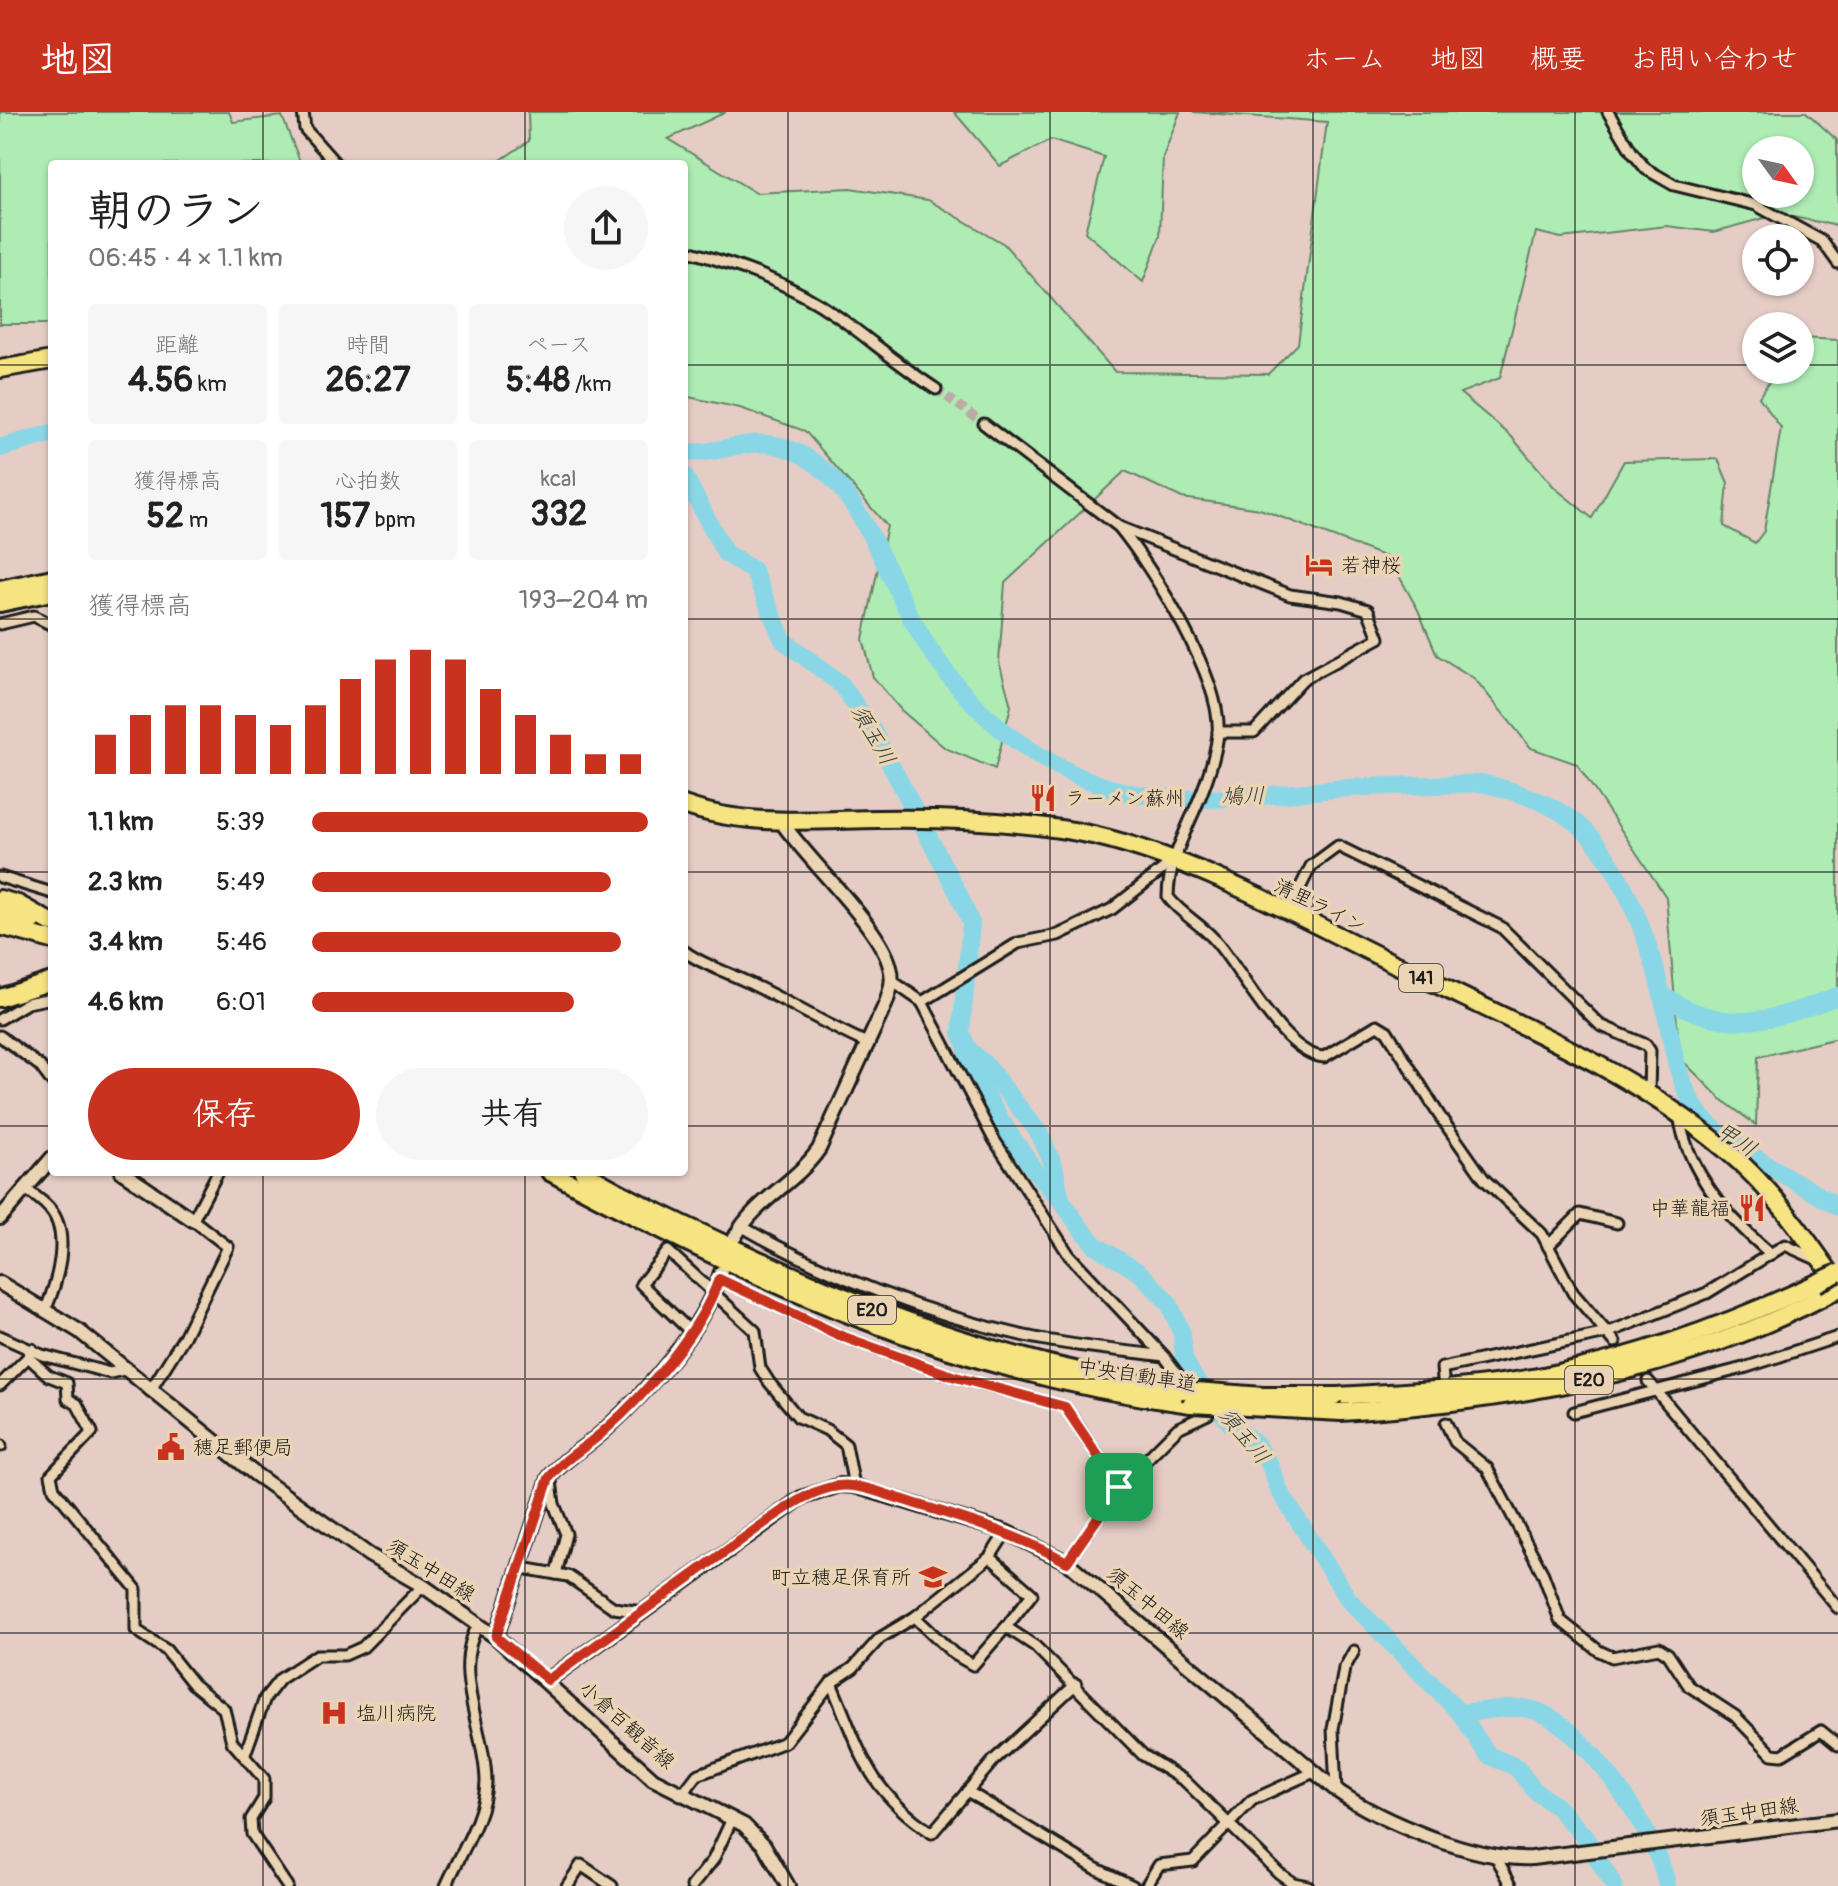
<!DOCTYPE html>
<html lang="ja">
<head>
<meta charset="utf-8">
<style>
	:root { --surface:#fff; --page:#f6f6f6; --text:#222; --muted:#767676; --accent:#c8321e }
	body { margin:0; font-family:Pangolin,"Klee One",sans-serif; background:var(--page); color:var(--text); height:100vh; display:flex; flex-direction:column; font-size:30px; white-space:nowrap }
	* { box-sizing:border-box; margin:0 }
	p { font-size:26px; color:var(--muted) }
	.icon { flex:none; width:44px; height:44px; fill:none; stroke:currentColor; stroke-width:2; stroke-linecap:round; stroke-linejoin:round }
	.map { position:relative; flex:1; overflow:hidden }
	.panel { position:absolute; left:48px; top:48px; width:640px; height:1016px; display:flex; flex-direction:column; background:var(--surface); border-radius:8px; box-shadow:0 2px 6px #0004 }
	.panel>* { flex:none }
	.needle { width:52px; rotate:123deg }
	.fabs { position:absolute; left:1742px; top:24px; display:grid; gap:16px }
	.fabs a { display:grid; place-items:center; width:72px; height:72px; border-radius:50%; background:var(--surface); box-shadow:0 2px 6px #0004; font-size:40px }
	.pin { position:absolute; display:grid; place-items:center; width:68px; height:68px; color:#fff; margin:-34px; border-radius:16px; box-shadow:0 4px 12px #0006 }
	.round { display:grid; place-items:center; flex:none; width:84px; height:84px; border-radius:42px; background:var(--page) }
	.overview { display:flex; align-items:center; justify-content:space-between; height:136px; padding:0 40px }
	h1 { font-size:44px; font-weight:700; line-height:60px }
	.metrics { display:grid; grid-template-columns:repeat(3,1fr); gap:12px; height:136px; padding:8px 40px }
	.metrics div { display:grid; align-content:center; border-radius:8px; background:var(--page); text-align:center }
	.metrics b { font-size:34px; font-weight:700 }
	.metrics small { font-size:22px; font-weight:400 }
	.metrics p { font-size:22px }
	.chart { height:224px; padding:16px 40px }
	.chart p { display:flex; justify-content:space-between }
	.chart svg { width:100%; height:144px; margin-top:8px; stroke:var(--accent); stroke-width:6 }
	.action { display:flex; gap:16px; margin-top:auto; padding:16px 40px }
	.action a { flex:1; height:92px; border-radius:48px; background:var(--accent); color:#fff; font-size:32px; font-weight:700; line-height:92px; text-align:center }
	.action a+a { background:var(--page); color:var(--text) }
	ul { padding:0 40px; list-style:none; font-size:26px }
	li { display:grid; grid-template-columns:128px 96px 1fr; align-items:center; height:60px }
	li i { height:20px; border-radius:10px; background:var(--accent) }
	header { display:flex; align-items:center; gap:48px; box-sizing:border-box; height:112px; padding:0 40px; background:var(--accent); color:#fff }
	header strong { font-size:38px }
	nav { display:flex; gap:44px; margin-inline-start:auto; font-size:28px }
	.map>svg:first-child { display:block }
	.green { fill:#aeecb4; stroke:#658468; stroke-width:2; fill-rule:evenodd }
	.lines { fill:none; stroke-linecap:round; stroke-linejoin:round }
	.river { stroke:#89d7e6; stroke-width:18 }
	.street-tunnel { stroke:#bdaaa3; stroke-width:9; stroke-dasharray:9 4.5; stroke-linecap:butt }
	.street-casing { stroke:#1c1c1c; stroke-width:15 }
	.secondary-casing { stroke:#1c1c1c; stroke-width:18 }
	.highway-casing { stroke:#1c1c1c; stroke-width:22 }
	.street { stroke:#ebd4b4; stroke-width:9 }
	.secondary { stroke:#ebd4b4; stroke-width:12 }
	.highway { stroke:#f6e381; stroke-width:16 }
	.highway-bridge-casing { stroke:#1c1c1c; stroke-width:22; stroke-linecap:butt }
	.highway-bridge { stroke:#f6e381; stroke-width:16 }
	.route-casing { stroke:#fff; stroke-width:16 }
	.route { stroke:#c8321e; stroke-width:10 }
	.grid { fill:none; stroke:#1c1c1c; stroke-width:2; stroke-opacity:0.55 }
	.labels { text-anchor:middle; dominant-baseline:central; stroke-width:7; stroke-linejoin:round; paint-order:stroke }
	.shield { fill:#ebd4b4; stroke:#5a534a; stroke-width:2 }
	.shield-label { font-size:18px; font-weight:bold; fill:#1c1c1c }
	.poi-label { font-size:20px; fill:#1c1c1c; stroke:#ebd4b4; text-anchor:start }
	.street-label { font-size:20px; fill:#1c1c1c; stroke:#ebd4b4 }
	.water-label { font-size:22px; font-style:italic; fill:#324144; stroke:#ebd4b4 }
</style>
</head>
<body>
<header>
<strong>地図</strong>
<nav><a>ホーム</a><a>地図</a><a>概要</a><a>お問い合わせ</a></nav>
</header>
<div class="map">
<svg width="1838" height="1774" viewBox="0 0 1838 1774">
	<rect width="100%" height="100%" fill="#e5cdc5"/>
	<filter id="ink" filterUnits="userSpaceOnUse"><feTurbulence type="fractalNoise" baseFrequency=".0125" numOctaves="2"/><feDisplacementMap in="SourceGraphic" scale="16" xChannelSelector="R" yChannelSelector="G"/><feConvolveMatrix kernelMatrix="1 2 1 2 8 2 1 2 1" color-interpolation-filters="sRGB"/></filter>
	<g filter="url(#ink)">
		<g class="green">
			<polygon points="0,0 229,0 233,10 282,4 301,52 52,52 52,212 0,212"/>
			<path d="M528,0H726L668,27L756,81L850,76L928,88L1004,132L1115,260L1268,262L1298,232L1327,10L1193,0H1806L1837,28L1838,114L1778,102L1714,120L1667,114L1561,126L1536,120L1500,266L1460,281L1511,324L1555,376L1592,406L1624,349L1718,347L1728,371L1724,414L1755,431L1764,419L1781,316L1759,285L1777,258H1800V226L1838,228V926L1758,945L1756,1013L1721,987L1680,946L1666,785L1577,652L1531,636L1475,567L1437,543L1418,498L1389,446L1260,397L1182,386L1125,359L1005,471L999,550L1011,594L995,657L945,636L901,598L873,565L863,527L887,414L805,319L740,296L684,284V52H495L529,29ZM1756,38H1800V82H1756Z"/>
			<polygon points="954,0 1180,0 1163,45 1160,124 1143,170 1085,120 1104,45 1051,28 1000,54"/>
		</g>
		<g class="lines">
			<g class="river">
				<polyline points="0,336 52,321"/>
				<path d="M684,340C726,344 750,319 796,340C857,367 883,455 914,511C956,587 1019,644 1101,673C1175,699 1271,682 1348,676C1392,673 1437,674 1481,671C1513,678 1550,690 1576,711C1621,748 1649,828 1662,883C1672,925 1674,968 1701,1004C1719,1028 1808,1076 1838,1095"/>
				<polyline points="684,363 725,441 753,458 783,528 842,573 872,617 959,783 971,811 961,921 968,937 986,953 1039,1021 1054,1054 1061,1088 1079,1114 1095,1133 1140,1161 1169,1191 1182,1222 1184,1247 1194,1266 1231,1312 1256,1332 1269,1351 1280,1380 1349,1488 1460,1601 1488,1643 1516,1655 1534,1678 1557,1695 1584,1724 1614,1774"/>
				<path d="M1662,883C1726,925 1772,909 1838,884"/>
				<path d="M966,935C975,975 1031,1059 1061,1088"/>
				<path d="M1460,1601C1482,1600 1512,1592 1533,1598C1583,1610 1660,1726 1667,1774"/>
			</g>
			<polyline class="street-tunnel" points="936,277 984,312"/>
			<g class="street-casing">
				<g id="street">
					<polyline points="303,0 305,17 336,52"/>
					<polyline points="1608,0 1632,40 1646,57 1674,73 1756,93 1822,129 1838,151"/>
					<path d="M684,138C738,153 791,171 837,204C871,228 901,255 936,277"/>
					<polyline points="984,312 1119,415 1290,483 1341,490 1368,498 1379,526 1303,567 1254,620 1218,620"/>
					<path d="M1119,415C1153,457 1223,568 1218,622C1216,639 1210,659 1204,675C1191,711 1168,746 1168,785C1181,802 1199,811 1213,826C1240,855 1283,943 1324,945L1377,913L1387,919L1439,1003L1484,1067L1542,1122L1573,1181L1615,1230"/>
					<polyline points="0,512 34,504 52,513"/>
					<polyline points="0,765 52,781"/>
					<polyline points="1288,800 1311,754 1338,734 1501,815 1600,913 1646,933 1650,939 1649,981"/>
					<path d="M684,839C700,851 716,856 734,864C780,884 821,911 869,932"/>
					<polyline points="892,869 922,890 993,1026 1069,1143 1164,1244 1191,1280"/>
					<polyline points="922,890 1018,831 1058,823 1112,797 1173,749"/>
					<polyline points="0,907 27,891 52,886"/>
					<polyline points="0,924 40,954 52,970"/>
					<path d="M1679,1002C1686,1059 1728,1106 1771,1142"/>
					<path d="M24,1076C32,1082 42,1088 49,1096C72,1121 57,1171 45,1199"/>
					<path d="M741,1114C827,1164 927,1202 1025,1224C1070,1234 1118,1238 1164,1244"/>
					<polyline points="1548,1134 1580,1102 1617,1111"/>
					<polyline points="719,1167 841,1224 952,1264 1065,1295 1119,1375"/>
					<polyline points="690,1219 641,1172 668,1139 755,1219 760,1256 769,1270 798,1305 827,1318 846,1333 854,1374"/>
					<polyline points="0,1224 42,1243 110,1261 124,1258"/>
					<polyline points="32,1237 28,1245 49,1264 67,1271 68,1287 77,1292 92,1320 51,1363 54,1377 136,1477 136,1518 166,1538 193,1572 224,1597 232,1630 264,1667 264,1686 251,1707 252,1722 287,1774"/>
					<polyline points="1443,1267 1442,1256 1607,1221 1707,1181 1785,1133 1816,1147"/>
					<polyline points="1648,1269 1838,1496"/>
					<polyline points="0,1273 28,1245"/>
					<polyline points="150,1279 184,1225 228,1135 193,1108 218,1060"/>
					<polyline points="1574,1300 1747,1255 1838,1225"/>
					<polyline points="1446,1311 1455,1330 1487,1356 1543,1462 1560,1508 1599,1539 1612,1545 1659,1536 1668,1542 1689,1574 1735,1604 1772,1642 1782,1643 1821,1619 1838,1633"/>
					<polyline points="0,1333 1,1334"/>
					<polyline points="551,1369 554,1392 566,1422 556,1462"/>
					<polyline points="990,1445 1032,1482 1006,1515 1035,1534 1143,1643 1185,1669 1279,1761 1293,1771 1308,1774"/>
					<polyline points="1067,1450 1119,1375 1178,1316 1208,1302 1200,1292"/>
					<polyline points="522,1456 568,1464 614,1496 642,1500"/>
					<polyline points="915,1505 954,1542 973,1553 1006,1515"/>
					<path d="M831,1571C861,1640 866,1677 932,1721L994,1648L1076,1572"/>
					<polyline points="245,1642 265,1586 280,1567 317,1543 345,1543 363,1535 423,1474"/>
					<polyline points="1336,1678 1333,1617 1344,1557 1354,1539"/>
					<polyline points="967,1679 1095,1756 1133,1774"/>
					<polyline points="681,1684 697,1663 785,1630 831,1571 853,1556 880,1526 915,1505 990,1445 1006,1420"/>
					<polyline points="1496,1745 1512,1774"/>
					<path d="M446,1774C460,1742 485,1705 486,1670C486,1620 450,1558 479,1512"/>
					<polyline points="567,1774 581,1753 612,1774"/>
					<polyline points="692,1774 713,1748 732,1707"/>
					<polyline points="1146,1774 1159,1753 1193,1749 1252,1688 1314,1660"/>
				</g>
			</g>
			<g class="secondary-casing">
				<g id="secondary">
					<polyline points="122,1060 193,1108"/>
					<polyline points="0,1106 52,1046"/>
					<path d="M735,1125C755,1088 796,1071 819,1037L886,891C890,879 894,868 890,855C881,815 807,748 780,708"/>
					<polyline points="0,1171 79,1219 255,1362 369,1443 423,1474 496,1525 653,1667 744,1713 764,1733 788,1774"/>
					<path d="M496,1525L549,1366C565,1345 586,1336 605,1318C647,1280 705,1215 721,1160"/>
					<path d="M548,1568L801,1386L840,1373L854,1374L1006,1420L1067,1450L1336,1678C1382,1710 1475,1749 1532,1746L1838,1708"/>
				</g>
			</g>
			<g class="highway-casing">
				<g id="highway">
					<polyline points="0,257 52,248"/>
					<polyline points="0,477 52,466"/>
					<polyline points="0,491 52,480"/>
					<path d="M684,693C744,715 815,708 878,707C939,706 999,708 1060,717C1170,732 1296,804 1397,853C1508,908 1629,957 1725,1037C1771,1075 1805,1124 1838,1172"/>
					<polyline points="0,787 18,792 52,811"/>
					<polyline points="0,799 33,808"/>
					<polyline points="0,814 52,828"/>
					<polyline points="0,886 52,869"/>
					<path d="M550,1060C759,1171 953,1262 1191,1292"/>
					<path d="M583,1060C632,1089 684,1113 735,1137C879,1205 1024,1256 1182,1278"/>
					<path d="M1334,1284C1409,1280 1485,1277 1558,1261C1648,1242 1734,1210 1817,1171"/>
					<path d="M1341,1300C1513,1289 1684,1260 1838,1177"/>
				</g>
			</g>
			<use href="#street" class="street"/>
			<use href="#secondary" class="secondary"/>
			<use href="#highway" class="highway"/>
			<g class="highway-bridge-casing">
				<g id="highway-bridge">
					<polyline points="1817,1171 1838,1161"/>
					<polyline points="1182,1278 1263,1284 1334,1284"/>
					<polyline points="1191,1292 1341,1300"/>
				</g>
			</g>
			<use href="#highway-bridge" class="highway-bridge"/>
		</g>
	</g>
	<g class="lines" filter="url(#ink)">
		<g class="route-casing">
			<path id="route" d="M719,1167L841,1224L952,1264L1065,1295L1119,1375L1067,1450C1015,1421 960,1406 904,1388C884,1382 858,1371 838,1374C810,1378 788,1395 766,1410L548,1568L496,1525L549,1366C565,1345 586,1336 605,1318C646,1282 701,1219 719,1167Z"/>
		</g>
		<use href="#route" class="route"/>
	</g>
	<path class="grid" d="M263,0V52M525,0V52M788,0V1774M1050,0V1774M1313,0V1774M1575,0V1774M0,253H52M684,253H1756M1800,253H1838M0,507H52M684,507H1838M0,760H52M684,760H1838M0,1014H52M684,1014H1838M263,1060V1774M525,1060V1774M0,1267H1838M0,1521H1838"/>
	<defs>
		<g id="hotel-bare" transform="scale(2.16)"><path d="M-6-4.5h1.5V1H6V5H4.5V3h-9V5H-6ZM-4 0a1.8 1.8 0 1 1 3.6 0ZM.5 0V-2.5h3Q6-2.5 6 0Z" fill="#c8321e" stroke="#ebd4b4" stroke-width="2.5" paint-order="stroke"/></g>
		<g id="restaurant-bare" transform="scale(2.16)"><path d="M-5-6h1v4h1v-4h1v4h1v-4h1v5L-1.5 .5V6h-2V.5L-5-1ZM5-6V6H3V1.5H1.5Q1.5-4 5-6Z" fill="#c8321e" stroke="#ebd4b4" stroke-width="2.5" paint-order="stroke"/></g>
		<g id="civic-bare" transform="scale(2.16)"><path d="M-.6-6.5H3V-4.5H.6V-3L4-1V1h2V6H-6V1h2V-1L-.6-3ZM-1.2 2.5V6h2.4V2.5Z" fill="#c8321e" stroke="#ebd4b4" stroke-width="2.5" paint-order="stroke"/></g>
		<g id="school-bare" transform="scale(2.16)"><path d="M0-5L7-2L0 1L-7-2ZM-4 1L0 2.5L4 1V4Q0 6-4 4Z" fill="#c8321e" stroke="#ebd4b4" stroke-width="2.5" paint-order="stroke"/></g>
		<g id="hospital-bare" transform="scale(2.16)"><path d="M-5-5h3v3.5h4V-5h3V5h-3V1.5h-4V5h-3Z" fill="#c8321e" stroke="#ebd4b4" stroke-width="2.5" paint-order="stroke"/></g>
	</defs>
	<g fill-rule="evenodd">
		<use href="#hotel-bare" x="1319" y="453"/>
		<use href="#restaurant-bare" x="1043" y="686"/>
		<use href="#restaurant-bare" x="1752" y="1096"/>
		<use href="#civic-bare" x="171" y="1335"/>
		<use href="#school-bare" x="933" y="1465"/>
		<use href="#hospital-bare" x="334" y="1601"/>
	</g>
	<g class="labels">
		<g class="shield">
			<rect x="1399" y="852" width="44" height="28" rx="6"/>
			<rect x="848" y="1184" width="48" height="28" rx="6"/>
			<rect x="1565" y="1254" width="48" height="28" rx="6"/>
		</g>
		<g class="shield-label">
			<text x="1421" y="866">141</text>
			<text x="872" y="1198">E20</text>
			<text x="1589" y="1268">E20</text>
		</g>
		<g class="poi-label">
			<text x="1341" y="453">若神桜</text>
			<text x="1065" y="686">ラーメン蘇州</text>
			<text x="1730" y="1096" text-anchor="end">中華龍福</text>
			<text x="193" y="1335">穂足郵便局</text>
			<text x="911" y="1465" text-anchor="end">町立穂足保育所</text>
			<text x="356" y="1601">塩川病院</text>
		</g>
		<g class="street-label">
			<text transform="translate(1320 794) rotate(26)">清里ライン</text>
			<text transform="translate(1137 1263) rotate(9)">中央自動車道</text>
			<text transform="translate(431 1458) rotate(32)">須玉中田線</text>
			<text transform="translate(1148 1491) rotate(40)">須玉中田線</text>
			<text transform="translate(627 1613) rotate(42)">小倉百観音線</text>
			<text transform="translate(1749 1700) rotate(-8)">須玉中田線</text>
		</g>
		<g class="water-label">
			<text transform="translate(873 623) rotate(60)">須玉川</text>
			<text transform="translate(1243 684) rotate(-1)">鳩川</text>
			<text transform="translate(1736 1028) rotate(33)">甲川</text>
			<text transform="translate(1244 1324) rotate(50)">須玉川</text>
		</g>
	</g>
</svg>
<div class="fabs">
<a><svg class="needle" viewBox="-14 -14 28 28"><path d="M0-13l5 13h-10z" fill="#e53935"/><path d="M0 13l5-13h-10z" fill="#767676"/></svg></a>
<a><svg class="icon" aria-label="locate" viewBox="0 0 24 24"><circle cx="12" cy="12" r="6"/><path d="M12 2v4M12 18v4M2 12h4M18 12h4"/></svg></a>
<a><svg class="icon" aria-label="layers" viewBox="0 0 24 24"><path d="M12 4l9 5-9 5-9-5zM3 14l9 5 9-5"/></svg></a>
</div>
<div class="pin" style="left:1119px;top:1375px;background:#1e9e55"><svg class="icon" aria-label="arrive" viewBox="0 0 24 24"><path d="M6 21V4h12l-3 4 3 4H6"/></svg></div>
<section class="panel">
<div class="overview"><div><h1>朝のラン</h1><p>06:45 · 4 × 1.1 km</p></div><a class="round"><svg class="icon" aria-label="share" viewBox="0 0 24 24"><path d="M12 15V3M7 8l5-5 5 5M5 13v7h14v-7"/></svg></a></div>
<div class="metrics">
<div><p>距離</p><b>4.56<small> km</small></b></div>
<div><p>時間</p><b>26:27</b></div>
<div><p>ペース</p><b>5:48<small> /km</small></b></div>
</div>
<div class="metrics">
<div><p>獲得標高</p><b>52<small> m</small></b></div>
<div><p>心拍数</p><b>157<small> bpm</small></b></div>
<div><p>kcal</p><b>332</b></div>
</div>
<div class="chart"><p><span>獲得標高</span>193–204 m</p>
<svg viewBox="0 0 160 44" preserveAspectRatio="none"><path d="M5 44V32M15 44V26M25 44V23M35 44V23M45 44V26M55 44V29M65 44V23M75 44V15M85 44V9M95 44V6M105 44V9M115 44V18M125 44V26M135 44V32M145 44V38M155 44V38"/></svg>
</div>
<ul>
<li><b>1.1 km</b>5:39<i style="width:100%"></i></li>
<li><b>2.3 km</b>5:49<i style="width:89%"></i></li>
<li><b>3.4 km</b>5:46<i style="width:92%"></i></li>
<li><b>4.6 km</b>6:01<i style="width:78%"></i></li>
</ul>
<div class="action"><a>保存</a><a>共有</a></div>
</section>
</div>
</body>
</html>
